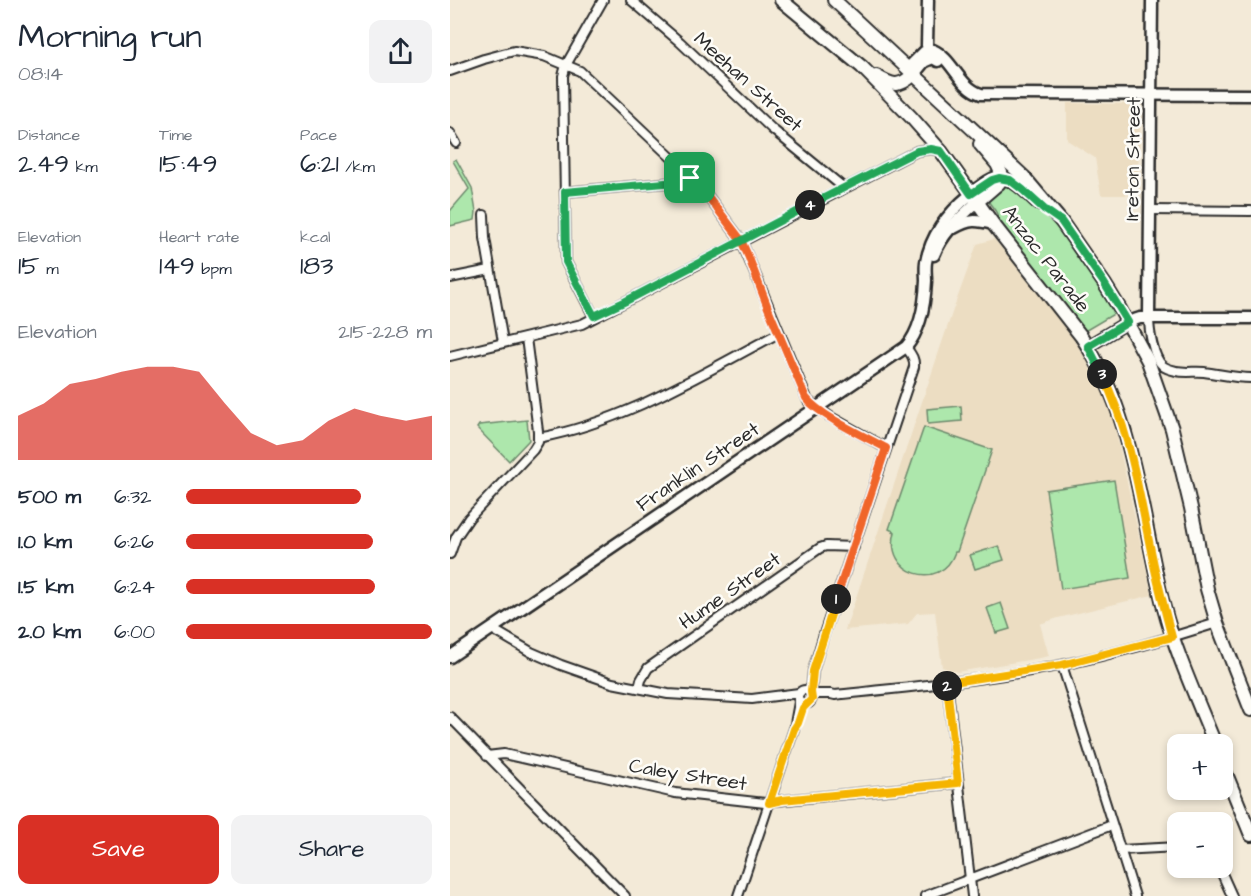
<!DOCTYPE html>
<html lang="en">
<head>
<meta charset="utf-8">
<style>
	:root { --surface:#fff; --page:#f2f2f3; --text:#1f2937; --muted:#747a83; --accent:#d93025 }
	body { margin:0; font-family:"Architects Daughter",sans-serif; background:var(--page); color:var(--text); height:100vh; display:flex; flex-direction:column; font-size:22px; white-space:nowrap }
	* { box-sizing:border-box; margin:0 }
	p { font-size:20px; color:var(--muted) }
	.icon { flex:none; width:33px; height:33px; fill:none; stroke:currentColor; stroke-width:2; stroke-linecap:round; stroke-linejoin:round }
	.map { position:relative; flex:1; overflow:hidden }
	.side { display:flex; flex-direction:column; background:var(--surface); width:450px }
	.side>* { flex:none }
	.tools { position:absolute; left:717px; top:734px; display:grid; gap:12px }
	.tools a { display:grid; place-items:center; width:66px; height:66px; border-radius:12px; background:var(--surface); box-shadow:0 3px 9px #0003; font-size:30px }
	.pin { position:absolute; display:grid; place-items:center; width:51px; height:51px; color:#fff; margin:-26px; border-radius:12px; box-shadow:0 3px 9px #0006 }
	.km { position:absolute; width:30px; height:30px; margin:-15px; border-radius:50%; background:#222; color:#fff; font-size:16px; line-height:30px; text-align:center }
	.round { display:grid; place-items:center; flex:none; width:63px; height:63px; border-radius:12px; background:var(--page) }
	.overview { display:flex; align-items:center; justify-content:space-between; height:102px; padding:0 18px }
	h1 { font-size:33px; font-weight:600; line-height:45px }
	.figures { display:grid; grid-template-columns:repeat(3,1fr); gap:9px; height:102px; padding:6px 18px }
	.figures div { display:grid; align-content:center }
	.figures b { font-size:26px; font-weight:600 }
	.figures small { font-size:16px; font-weight:400 }
	.figures p { font-size:16px }
	.chart { height:168px; padding:12px 18px }
	.chart p { display:flex; justify-content:space-between }
	.chart svg { width:100%; height:108px; margin-top:6px; fill:var(--accent); opacity:.7 }
	.action { display:flex; gap:12px; margin-top:auto; padding:12px 18px }
	.action a { flex:1; height:69px; border-radius:12px; background:var(--accent); color:#fff; font-size:24px; font-weight:600; line-height:69px; text-align:center }
	.action a+a { background:var(--page); color:var(--text) }
	ul { padding:0 18px; list-style:none; font-size:20px }
	li { display:grid; grid-template-columns:96px 72px 1fr; align-items:center; height:45px }
	li i { height:15px; border-radius:8px; background:var(--accent) }
	main { display:flex; flex:1; min-height:0 }
	.map>svg:first-child { display:block }
	.built { fill:#ecddc2 }
	.green { fill:#ade7ac; stroke:#6c896c; stroke-width:1.5 }
	.lines { fill:none; stroke-linecap:round; stroke-linejoin:round }
	.street-casing { stroke:#2b2b2b; stroke-width:12 }
	.secondary-casing { stroke:#2b2b2b; stroke-width:15 }
	.primary-casing { stroke:#2b2b2b; stroke-width:16 }
	.street { stroke:#fdfcf7; stroke-width:8 }
	.secondary { stroke:#fdfcf7; stroke-width:10 }
	.primary { stroke:#fdfcf7; stroke-width:12 }
	.split-1-casing { stroke:#fff; stroke-width:12 }
	.split-2-casing { stroke:#fff; stroke-width:12 }
	.split-3-casing { stroke:#fff; stroke-width:12 }
	.split-4-casing { stroke:#fff; stroke-width:12 }
	.split-5-casing { stroke:#fff; stroke-width:12 }
	.split-1 { stroke:#f0652b; stroke-width:8 }
	.split-2 { stroke:#f5b400; stroke-width:8 }
	.split-3 { stroke:#f5b400; stroke-width:8 }
	.split-4 { stroke:#22a559; stroke-width:8 }
	.split-5 { stroke:#22a559; stroke-width:8 }
	.labels { text-anchor:middle; dominant-baseline:central; stroke-width:5; stroke-linejoin:round; paint-order:stroke }
	.street-label { font-size:20px; fill:#2b2b2b; stroke:#fdfcf7 }
</style>
</head>
<body>
<main>
<section class="side">
<div class="overview"><div><h1>Morning run</h1><p>08:14</p></div><a class="round"><svg class="icon" aria-label="share" viewBox="0 0 24 24"><path d="M12 15V3M7 8l5-5 5 5M5 13v7h14v-7"/></svg></a></div>
<div class="figures">
<div><p>Distance</p><b>2.49<small> km</small></b></div>
<div><p>Time</p><b>15:49</b></div>
<div><p>Pace</p><b>6:21<small> /km</small></b></div>
</div>
<div class="figures">
<div><p>Elevation</p><b>15<small> m</small></b></div>
<div><p>Heart rate</p><b>149<small> bpm</small></b></div>
<div><p>kcal</p><b>183</b></div>
</div>
<div class="chart"><p><span>Elevation</span>215–228 m</p>
<svg viewBox="0 0 160 44" preserveAspectRatio="none"><path d="M0 44V26L10 21L20 13L30 11L40 8L50 6L60 6L70 8L80 21L90 33L100 38L110 36L120 28L130 23L140 26L150 28L160 26V44z"/></svg>
</div>
<ul>
<li><b>500 m</b>6:32<i style="width:71%"></i></li>
<li><b>1.0 km</b>6:26<i style="width:76%"></i></li>
<li><b>1.5 km</b>6:24<i style="width:77%"></i></li>
<li><b>2.0 km</b>6:00<i style="width:100%"></i></li>
</ul>
<div class="action"><a>Save</a><a>Share</a></div>
</section>
<div class="map">
<svg width="801" height="896" viewBox="0 0 801 896">
	<rect width="100%" height="100%" fill="#f3ead8"/>
	<filter id="ink" filterUnits="userSpaceOnUse"><feTurbulence type="fractalNoise" baseFrequency=".0167" numOctaves="2"/><feDisplacementMap in="SourceGraphic" scale="12" xChannelSelector="R" yChannelSelector="G"/><feConvolveMatrix kernelMatrix="1 2 1 2 8 2 1 2 1" color-interpolation-filters="sRGB"/></filter>
	<g filter="url(#ink)">
		<g class="built">
			<polygon points="617,103 691,104 687,195 651,195 645,158 617,140"/>
			<polygon points="544,239 617,329 637,361 651,387 662,414 702,595 608,618 590,624 599,656 590,658 507,672 492,667 485,612 467,613 458,624 395,630 503,310 527,244"/>
		</g>
		<g class="green">
			<polygon points="6,159 22,188 26,212 25,220 0,226 0,211 19,189 3,161"/>
			<path d="M559,183C590,207 620,240 642,272C651,285 659,299 667,312L633,332L547,223C551,215 542,207 538,201Z"/>
			<polygon points="511,406 512,421 478,424 477,409"/>
			<polygon points="77,420 79,440 59,461 27,428 29,425"/>
			<path d="M474,427L542,450L507,552H505C491,593 433,574 445,532L439,529Z"/>
			<polygon points="664,480 680,578 611,589 596,490"/>
			<polygon points="549,546 554,560 525,569 520,555"/>
			<polygon points="551,603 560,629 546,633 537,608"/>
		</g>
		<g class="lines">
			<g class="street-casing">
				<g id="street">
					<polyline points="181,0 230,42 322,129 394,188"/>
					<polyline points="0,71 34,59 64,51 94,56 130,71 226,162 240,178 247,182 291,240 358,401 379,416 436,448"/>
					<polyline points="0,133 6,143"/>
					<polyline points="115,192 226,182 240,178"/>
					<polyline points="700,210 801,211"/>
					<polyline points="34,215 35,238 53,342"/>
					<polyline points="0,278 40,270"/>
					<polyline points="144,317 116,262 113,76 116,65 153,0"/>
					<path d="M699,317C699,330 703,358 713,366C717,369 722,370 726,371C736,373 745,371 754,372C770,374 785,378 801,378"/>
					<polyline points="0,356 132,324 467,151 481,149 489,151"/>
					<path d="M88,438C175,422 251,374 329,333"/>
					<polyline points="0,554 6,537 19,518 83,450 88,442 88,431 76,338"/>
					<polyline points="42,629 81,652 111,665 162,683 218,694 302,699 349,693"/>
					<polyline points="612,665 685,896"/>
					<polyline points="497,683 522,896"/>
					<polyline points="189,688 191,680 198,668 370,548 376,546 404,547"/>
					<circle cx="355" cy="697" r="7"/>
					<path d="M361,692L363,671L374,634L464,367C465,358 460,353 456,347"/>
					<path d="M361,694H381L385,695C461,687 537,680 612,665C663,654 717,639 767,623"/>
					<polyline points="0,717 175,896"/>
					<polyline points="37,756 54,754 225,793 315,803 325,801 508,783"/>
					<polyline points="670,850 728,847"/>
					<polyline points="769,867 782,896"/>
					<polyline points="288,896 344,729 349,702"/>
					<polyline points="475,896 662,825"/>
				</g>
			</g>
			<g class="secondary-casing">
				<g id="secondary">
					<polyline points="478,0 477,45 481,58"/>
					<path d="M458,68L474,52L483,50C503,59 509,87 531,94L801,95"/>
					<polyline points="464,74 474,62 483,58 488,61"/>
					<path d="M504,228C520,219 526,220 543,224"/>
					<path d="M484,255C493,232 510,218 527,202"/>
					<polyline points="699,317 702,0"/>
					<polyline points="638,346 678,322 690,318 801,318"/>
					<path d="M0,657L456,347C471,330 475,303 476,281C476,274 475,269 476,262C481,234 499,212 521,194"/>
				</g>
			</g>
			<g class="primary-casing">
				<g id="primary">
					<path d="M331,0L412,67L461,117L491,151L543,224L631,336C686,417 690,515 714,608C726,654 747,699 765,744"/>
					<polyline points="384,0 574,177 611,221 654,283 670,309 698,361 722,429 741,508 757,589 767,623 801,710"/>
					<path d="M426,76C443,86 449,88 464,74"/>
					<path d="M521,194C528,189 538,180 546,178C562,175 578,194 588,203"/>
					<polyline points="527,202 549,183 552,175 547,164 530,144"/>
					<polyline points="772,764 801,835"/>
				</g>
			</g>
			<use href="#street" class="street"/>
			<use href="#secondary" class="secondary"/>
			<use href="#primary" class="primary"/>
		</g>
	</g>
	<g class="lines" filter="url(#ink)">
		<g class="split-1-casing">
			<path id="split-1" d="M240,178L247,182L291,240L299,258L318,308L356,398C370,416 414,436 436,448L386,599"/>
		</g>
		<g class="split-2-casing">
			<polyline id="split-2" points="386,599 363,671 361,692 362,699 353,708 348,723 344,729 319,803 332,800 508,783 497,686"/>
		</g>
		<g class="split-3-casing">
			<path id="split-3" d="M497,686V683L612,665L722,637C716,616 711,595 706,574C690,505 684,439 652,374"/>
		</g>
		<g class="split-4-casing">
			<polyline id="split-4" points="360,205 467,151 481,149 491,151 521,194 542,180 549,178 560,180 573,190 594,209 611,221 654,283 678,322 638,346 652,374"/>
		</g>
		<g class="split-5-casing">
			<polyline id="split-5" points="240,178 226,182 115,192 116,262 144,316 174,302 360,205"/>
		</g>
		<use href="#split-1" class="split-1"/>
		<use href="#split-2" class="split-2"/>
		<use href="#split-3" class="split-3"/>
		<use href="#split-4" class="split-4"/>
		<use href="#split-5" class="split-5"/>
	</g>
	<g class="labels">
		<g class="street-label">
			<text transform="translate(298 82) rotate(42)">Meehan Street</text>
			<text transform="translate(683 159) rotate(-89)">Ireton Street</text>
			<text transform="translate(596 259) rotate(52)">Anzac Parade</text>
			<text transform="translate(248 467) rotate(-34)">Franklin Street</text>
			<text transform="translate(280 591) rotate(-35)">Hume Street</text>
			<text transform="translate(238 775) rotate(9)">Caley Street</text>
		</g>
	</g>
</svg>
<div class="tools">
<a>+</a>
<a>−</a>
</div>
<div class="pin" style="left:240px;top:178px;background:#1e9e55"><svg class="icon" aria-label="arrive" viewBox="0 0 24 24"><path d="M6 21V4h12l-3 4 3 4H6"/></svg></div>
<b class="km" style="left:386px;top:599px">1</b>
<b class="km" style="left:497px;top:686px">2</b>
<b class="km" style="left:652px;top:374px">3</b>
<b class="km" style="left:360px;top:205px">4</b>
</div>
</main>
</body>
</html>
